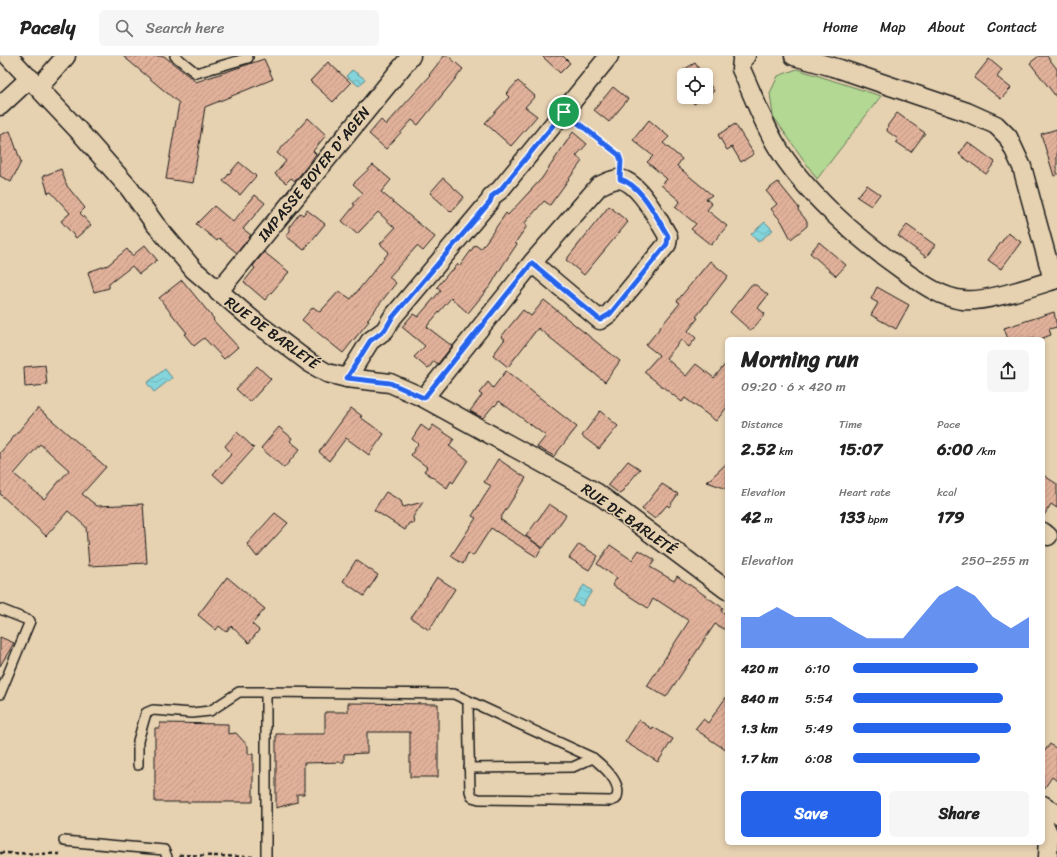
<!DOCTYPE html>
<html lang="en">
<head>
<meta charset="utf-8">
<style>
	:root { --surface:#fff; --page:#f6f6f6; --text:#222; --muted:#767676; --line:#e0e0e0; --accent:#2563eb }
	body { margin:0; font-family:Sriracha,sans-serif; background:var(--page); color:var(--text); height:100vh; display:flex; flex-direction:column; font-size:15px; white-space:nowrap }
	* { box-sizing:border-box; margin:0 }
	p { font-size:13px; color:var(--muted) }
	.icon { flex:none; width:22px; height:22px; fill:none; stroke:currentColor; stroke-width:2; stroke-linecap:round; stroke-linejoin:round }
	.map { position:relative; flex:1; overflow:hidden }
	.details { position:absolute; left:725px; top:281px; width:320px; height:508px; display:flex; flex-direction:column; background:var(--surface); border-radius:6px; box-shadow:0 2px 6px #0003 }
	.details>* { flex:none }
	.tools { position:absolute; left:677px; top:12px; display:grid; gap:8px }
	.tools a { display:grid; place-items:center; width:36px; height:36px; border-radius:6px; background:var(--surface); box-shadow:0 2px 6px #0003; font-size:20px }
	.pin { position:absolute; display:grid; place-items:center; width:34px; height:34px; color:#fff; margin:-17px; border:2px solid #fff; border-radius:50%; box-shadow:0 1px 4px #0007 }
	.round { display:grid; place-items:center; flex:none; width:42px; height:42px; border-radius:6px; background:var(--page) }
	.headline { display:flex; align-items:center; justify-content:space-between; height:68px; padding:0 16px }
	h1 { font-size:22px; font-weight:700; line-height:30px }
	.figures { display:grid; grid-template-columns:repeat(3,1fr); gap:6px; height:68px; padding:4px 16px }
	.figures div { display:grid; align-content:center }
	.figures b { font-size:17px; font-weight:700 }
	.figures small { font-size:11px; font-weight:400 }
	.figures p { font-size:11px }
	.chart { height:112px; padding:8px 16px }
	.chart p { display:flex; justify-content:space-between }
	.chart svg { width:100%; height:72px; margin-top:4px; fill:var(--accent); opacity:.7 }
	.action { display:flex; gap:8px; margin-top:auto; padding:8px 16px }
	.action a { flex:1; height:46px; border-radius:6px; background:var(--accent); color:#fff; font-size:16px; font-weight:700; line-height:46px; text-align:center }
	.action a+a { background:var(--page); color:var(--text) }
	ul { padding:0 16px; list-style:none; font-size:13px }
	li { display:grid; grid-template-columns:64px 48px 1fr; align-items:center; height:30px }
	li i { height:10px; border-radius:5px; background:var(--accent) }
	header { display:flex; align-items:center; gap:24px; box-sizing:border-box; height:56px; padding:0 20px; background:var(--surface); border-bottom:1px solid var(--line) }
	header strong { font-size:19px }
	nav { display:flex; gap:22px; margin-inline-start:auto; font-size:14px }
	.search { width:280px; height:36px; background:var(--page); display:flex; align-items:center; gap:10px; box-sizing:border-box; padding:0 14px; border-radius:6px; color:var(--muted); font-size:15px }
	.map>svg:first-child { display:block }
	.green { fill:#b2d893; stroke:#677a58 }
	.water { fill:url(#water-waves); stroke:#5a8a8f }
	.building { fill:url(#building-hatch); stroke:#1c1c1c; fill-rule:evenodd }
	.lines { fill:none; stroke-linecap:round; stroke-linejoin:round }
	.service-casing { stroke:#1c1c1c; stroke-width:12 }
	.minor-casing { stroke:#1c1c1c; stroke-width:21 }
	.path { stroke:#1c1c1c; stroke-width:2.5; stroke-dasharray:4 3; stroke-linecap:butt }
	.service { stroke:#e6d1b0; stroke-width:9 }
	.minor { stroke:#e6d1b0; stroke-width:18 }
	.route-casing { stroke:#fff; stroke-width:8 }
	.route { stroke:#2563eb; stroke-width:5 }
	.labels { text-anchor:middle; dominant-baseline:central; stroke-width:3; stroke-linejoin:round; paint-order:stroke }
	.street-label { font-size:15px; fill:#1c1c1c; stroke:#e6d1b0 }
</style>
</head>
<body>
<header>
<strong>Pacely</strong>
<div class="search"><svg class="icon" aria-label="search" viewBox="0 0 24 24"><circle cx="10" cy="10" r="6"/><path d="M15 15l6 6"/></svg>Search here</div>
<nav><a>Home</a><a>Map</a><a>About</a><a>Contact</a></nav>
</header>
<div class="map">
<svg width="1057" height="801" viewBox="0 0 1057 801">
	<defs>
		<pattern id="water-waves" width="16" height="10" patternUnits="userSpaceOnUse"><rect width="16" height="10" fill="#83d4db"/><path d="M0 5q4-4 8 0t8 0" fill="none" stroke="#71b5bb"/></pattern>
		<pattern id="building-hatch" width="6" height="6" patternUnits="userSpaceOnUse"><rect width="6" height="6" fill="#e1b19a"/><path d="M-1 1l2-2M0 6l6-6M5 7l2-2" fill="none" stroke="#c09884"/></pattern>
	</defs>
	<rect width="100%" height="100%" fill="#e6d1b0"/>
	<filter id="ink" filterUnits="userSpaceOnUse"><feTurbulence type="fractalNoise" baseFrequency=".025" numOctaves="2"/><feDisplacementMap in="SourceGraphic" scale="8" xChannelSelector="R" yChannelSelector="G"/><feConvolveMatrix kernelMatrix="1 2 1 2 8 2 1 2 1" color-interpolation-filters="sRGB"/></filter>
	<g filter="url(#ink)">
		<polygon class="green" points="797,13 881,40 817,123 773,60 770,37 778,20"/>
		<g class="water">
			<polygon points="352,14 365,23 359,30 346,20"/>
			<polygon points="765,166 773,174 758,186 751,178"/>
			<polygon points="165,313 172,322 154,336 147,327"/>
			<polygon points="584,529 592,535 582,550 573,545"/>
		</g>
		<g class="building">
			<polygon points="123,0 164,0 196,26 264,3 273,23 205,51 193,127 166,123 179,47"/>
			<polygon points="444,0 448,0 463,13 418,69 412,64 386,93 369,78 381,64 386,69 430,20 429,19"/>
			<polygon points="542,0 563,0 570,7 560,17"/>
			<polygon points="1039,0 1047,0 1057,13 1057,42 1030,7"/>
			<polygon points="989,3 1002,14 997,21 1011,32 1001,43 974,22"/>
			<polygon points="328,6 351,27 333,46 310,25"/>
			<polygon points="695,7 703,19 686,19 683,14"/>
			<polygon points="706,23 714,35 706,41"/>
			<polygon points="518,25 535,40 525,51 537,60 511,90 485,67 509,41 506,38"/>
			<polygon points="613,31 628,43 609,66 594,54"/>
			<polygon points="690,41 705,41 694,48"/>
			<polygon points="897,57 925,77 911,96 896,86 898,83 887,75 888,69"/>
			<polygon points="308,62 326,79 313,95 316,98 312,104 295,125 291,122 286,127 275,118 286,105 277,97"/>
			<polygon points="649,64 669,81 663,87 682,103 677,110 712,139 706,143 712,148 707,154 727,170 711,189 691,173 696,168 675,151 680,145 661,129 667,123 647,106 653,100 633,84"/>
			<polygon points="735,68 754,98 741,106 732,91 727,94 718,79"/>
			<polygon points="1057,73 1057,119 1054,120 1041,78"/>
			<polygon points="10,75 21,106 11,126 0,120 0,79"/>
			<polygon points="573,76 587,88 576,100 582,105 550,149 544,145 524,168 527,170 515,187 517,188 503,209 491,229 468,257 451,242 428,269 427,271 452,290 438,308 434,305 428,313 414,301 425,290 402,271 413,258 418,261 441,234 437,231 451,214 452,215 458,208 460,210 475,189 481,193 506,157 508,159 542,122"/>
			<polygon points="968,86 995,106 986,118 959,98"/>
			<polygon points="239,106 256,120 240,139 223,125"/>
			<polygon points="373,109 391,124 381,136 435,181 423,195 417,190 389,221 396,227 367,264 369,265 343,297 302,264 313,251 320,256 339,235 351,243 389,196 380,188 395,172 378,156 357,178 342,165 355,149 353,148 363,137 353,128"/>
			<polygon points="61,113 67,130 85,152 80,157 91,169 76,182 61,165 70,157 51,136 48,137 43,120"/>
			<polygon points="443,122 464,141 451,156 430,137"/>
			<polygon points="778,126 799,152 798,154 807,165 807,170 791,183 782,166 771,153 777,148 766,135"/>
			<polygon points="867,129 880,138 871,150 857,141"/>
			<polygon points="255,139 265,147 243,173 251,179 237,197 219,182 217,185 196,168 214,150 233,166"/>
			<polygon points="609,150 628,166 584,219 566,204"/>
			<polygon points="307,154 325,168 304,194 286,180 290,175 290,170 300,157 303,159"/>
			<polygon points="907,169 935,189 926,201 898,180"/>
			<polygon points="1008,177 1021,186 1001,213 988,204"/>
			<polygon points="819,186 846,209 836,220 810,197"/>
			<polygon points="145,189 157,204 139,218 132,210 109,228 109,232 94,236 88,216 108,209 127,193 132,200"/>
			<polygon points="264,196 289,216 265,244 244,226 255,212 253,210"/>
			<polygon points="710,205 728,220 696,261 698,262 688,275 696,282 689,291 681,284 666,302 686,320 696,308 714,322 727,306 727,351 716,365 685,342 682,346 644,316 659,299 646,289 680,247 677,245"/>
			<polygon points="182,224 214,263 213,264 238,291 224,303 204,282 194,290 184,278 187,277 159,242"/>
			<polygon points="751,229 756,229 768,239 758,252 765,258 751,275 730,256"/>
			<polygon points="877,231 909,249 896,273 871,259 878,247 871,243"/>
			<polygon points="544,244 620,305 605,326 538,272 508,311 493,299 505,283 501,281 523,254 531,260"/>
			<polygon points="1054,256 1057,271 1049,273 1051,279 1040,283 1008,283 1004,272"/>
			<polygon points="45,309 47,329 25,331 24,311"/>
			<polygon points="257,310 271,323 250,346 236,333"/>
			<polygon points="506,315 577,371 554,400 537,391 546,380 499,345 495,350 494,349 483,362 470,355 482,339 479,337 488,326 493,332"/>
			<path d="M38,352L106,411L82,438L97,450L143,448L147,507L89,510L86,471L68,455L46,480L0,438V397ZM40,388L69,414L44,443L14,418Z"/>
			<polygon points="351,352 362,360 360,361 384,378 369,399 346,382 329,405 319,396"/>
			<polygon points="600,355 618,370 599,393 582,380"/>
			<polygon points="421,369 429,375 433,369 454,383 449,390 468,404 453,427 451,425 447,432 424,415 427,411 411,399 418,388 412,383"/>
			<polygon points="279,371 292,382 290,385 300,393 284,412 261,392"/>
			<polygon points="237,376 254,392 223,427 213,418 230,400 231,397 225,390"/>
			<polygon points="498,403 526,422 500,463 542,492 537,501 491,472 473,500 468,497 463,508 451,500 476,462 472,460 491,430 484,426"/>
			<polygon points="628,405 640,413 620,438 608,429"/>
			<polygon points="727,407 727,433 707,426"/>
			<polygon points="1043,419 1057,428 1057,452 1051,448 1043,461"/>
			<polygon points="662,428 678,438 669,451 667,449 655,463 642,453"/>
			<polygon points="386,436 401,445 403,451 423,446 413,461 414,467 409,467 405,474 374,454"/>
			<polygon points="549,448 566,459 543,492 526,480"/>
			<polygon points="275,457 288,467 257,501 247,488"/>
			<polygon points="579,488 598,500 589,514 569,502"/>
			<polygon points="610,489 632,504 639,494 655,504 650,511 674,525 677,520 723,552 721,555 727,559 727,575 715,568 666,641 647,630 689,565 657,544 656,545 653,543 648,552 612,529 617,522 597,508"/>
			<polygon points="356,504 378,519 364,540 343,525"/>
			<polygon points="227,521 265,553 252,568 259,574 249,587 231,570 226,576 219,570 216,574 198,559"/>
			<polygon points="437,521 455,533 429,574 411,562"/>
			<polygon points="0,581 14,587 0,610"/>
			<polygon points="727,640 727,695 695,673 703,663 708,667"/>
			<polygon points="348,647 438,648 438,721 410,721 410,676 367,676 367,697 344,698 344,706 304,707 304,738 297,738 297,746 276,752 276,678 325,678 325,656 348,656"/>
			<polygon points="639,664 652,673 653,671 673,683 658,706 625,686"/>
			<polygon points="160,667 228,668 228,678 236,677 248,690 248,698 253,698 253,746 155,746 155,672 160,672"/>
			<polygon points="1050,688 1057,693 1057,725 1052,721 1043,734 1043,697"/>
		</g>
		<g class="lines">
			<g class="service-casing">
				<g id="service">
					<polyline points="175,0 196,17 248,2"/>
					<polyline points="0,553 30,565 0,638"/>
					<polyline points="138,709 138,685 146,657 153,654 192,657 210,655 239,636 266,636"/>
					<polyline points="469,712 573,711 593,702"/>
					<polyline points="64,785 164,794 167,801"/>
					<path d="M266,801V636L454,638L593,702C603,710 624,728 616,743L611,745L479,743L472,741L470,735L468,649L469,645"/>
				</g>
			</g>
			<g class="minor-casing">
				<g id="minor">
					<polyline points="8,0 78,74 129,132 155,168 194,214 254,265 310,307 327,317 347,322 390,327 424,342 597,437 727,534"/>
					<path d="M746,0L742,4L741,13C752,37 762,64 775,87C803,135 856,181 901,213C920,226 939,241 963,244C985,247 1034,230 1057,223"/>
					<polyline points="794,0 840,13 967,56 996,69 1008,81 1022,111 1053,224"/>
					<polyline points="39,31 66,0"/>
					<polyline points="0,50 30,22"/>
					<polyline points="218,236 411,0"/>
					<polyline points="347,322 370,285 385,274 392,262 490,145 492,140 500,134 609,0"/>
					<path d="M424,342L532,207L599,130C606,127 612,123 619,123C639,125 658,164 668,180L667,188L610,257L600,264L532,207"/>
					<polyline points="1043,476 1048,480"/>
					<polyline points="1043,749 1057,758"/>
					<polyline points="1043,766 1049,779 1048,801"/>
				</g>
			</g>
			<g class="path">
				<polyline points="576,65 619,99 621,107"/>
				<polyline points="0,797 62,798"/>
				<polyline points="179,799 254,801"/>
			</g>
			<use href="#service" class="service"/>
			<use href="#minor" class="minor"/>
		</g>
	</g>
	<g class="lines" filter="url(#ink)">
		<g class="route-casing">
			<path id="route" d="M564,56L619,99L621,105L620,123C643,130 656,161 668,180L667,188L610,258L600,264L532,207L424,342L390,327L347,322L370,285L385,274L392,262L490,146L492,140L500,134Z"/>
		</g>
		<use href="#route" class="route"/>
	</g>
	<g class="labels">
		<g class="street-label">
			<text transform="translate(314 118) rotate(-51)">IMPASSE BOYER D'AGEN</text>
			<text transform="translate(272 277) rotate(36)">RUE DE BARLETÉ</text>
			<text transform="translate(629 463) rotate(35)">RUE DE BARLETÉ</text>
		</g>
	</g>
</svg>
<div class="tools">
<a><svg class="icon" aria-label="locate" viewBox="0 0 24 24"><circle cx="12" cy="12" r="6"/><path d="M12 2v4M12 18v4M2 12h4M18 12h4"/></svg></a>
</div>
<div class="pin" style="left:564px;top:56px;background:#1e9e55"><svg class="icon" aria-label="arrive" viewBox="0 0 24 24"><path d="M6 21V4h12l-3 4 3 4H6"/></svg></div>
<section class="details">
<div class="headline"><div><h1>Morning run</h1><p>09:20 · 6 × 420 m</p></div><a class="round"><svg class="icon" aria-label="share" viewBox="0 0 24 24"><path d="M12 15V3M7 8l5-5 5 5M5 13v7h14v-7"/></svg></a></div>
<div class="figures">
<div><p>Distance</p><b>2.52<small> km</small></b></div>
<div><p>Time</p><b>15:07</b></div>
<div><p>Pace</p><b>6:00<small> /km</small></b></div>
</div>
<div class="figures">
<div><p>Elevation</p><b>42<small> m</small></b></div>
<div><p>Heart rate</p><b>133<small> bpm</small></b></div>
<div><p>kcal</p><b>179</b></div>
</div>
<div class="chart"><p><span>Elevation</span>250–255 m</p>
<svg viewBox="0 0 160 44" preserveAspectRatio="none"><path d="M0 44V25L10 25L20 19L30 25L40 25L50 25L60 32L70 38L80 38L90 38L100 25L110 12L120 6L130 12L140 25L150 32L160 25V44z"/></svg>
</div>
<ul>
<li><b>420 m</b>6:10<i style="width:71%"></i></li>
<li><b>840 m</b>5:54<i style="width:85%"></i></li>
<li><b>1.3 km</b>5:49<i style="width:90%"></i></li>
<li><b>1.7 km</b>6:08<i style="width:72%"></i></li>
</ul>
<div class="action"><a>Save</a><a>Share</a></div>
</section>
</div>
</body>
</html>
